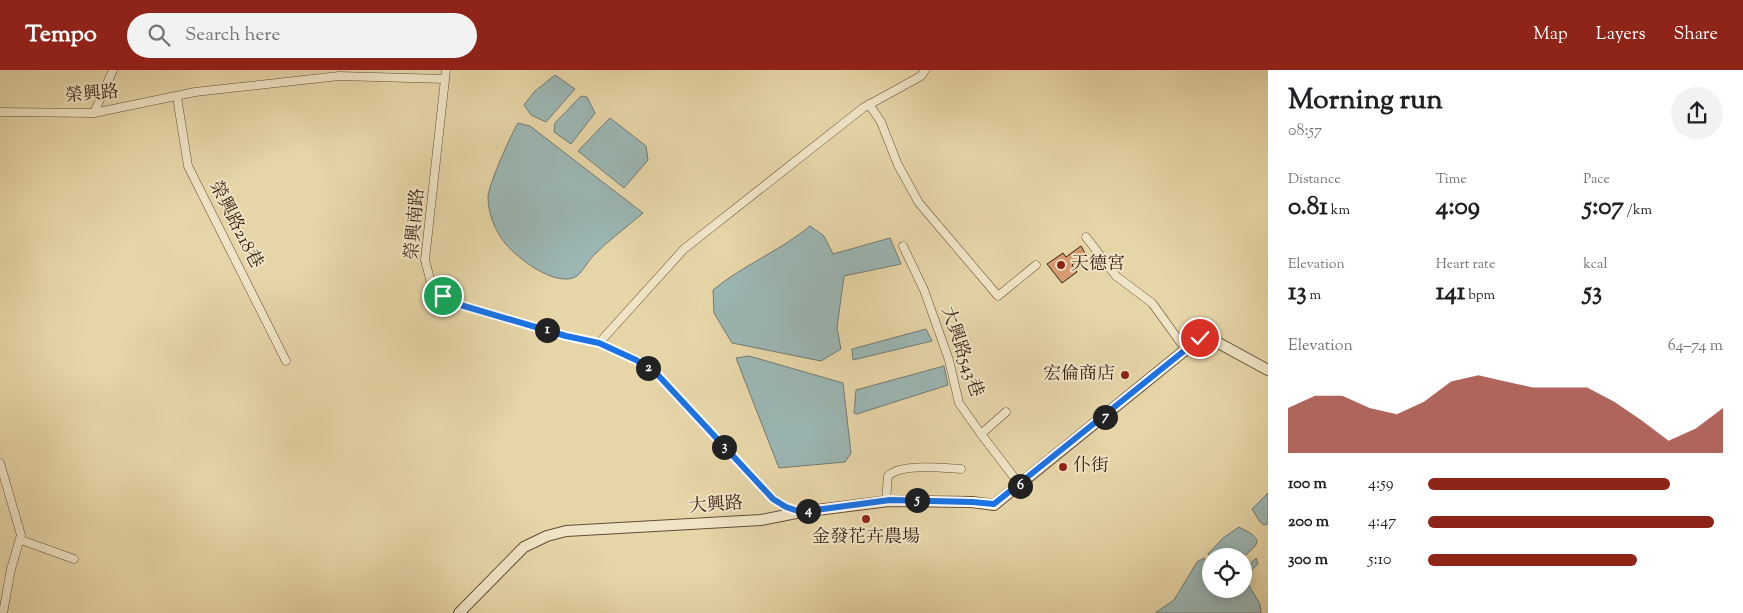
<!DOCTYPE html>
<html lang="en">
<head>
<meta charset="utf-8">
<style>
	:root { --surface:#fff; --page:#f2f2f2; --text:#202124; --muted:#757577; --accent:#8f2418 }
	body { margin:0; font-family:"Sorts Mill Goudy","Noto Serif TC",serif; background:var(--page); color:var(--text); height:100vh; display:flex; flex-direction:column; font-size:19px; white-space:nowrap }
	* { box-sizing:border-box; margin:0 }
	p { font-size:16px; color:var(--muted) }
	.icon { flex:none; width:28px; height:28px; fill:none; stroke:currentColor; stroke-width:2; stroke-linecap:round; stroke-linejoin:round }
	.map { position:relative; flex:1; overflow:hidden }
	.side { display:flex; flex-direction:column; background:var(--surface); width:475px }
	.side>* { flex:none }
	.buttons { position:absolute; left:1202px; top:478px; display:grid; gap:10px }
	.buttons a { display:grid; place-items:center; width:50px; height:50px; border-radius:50%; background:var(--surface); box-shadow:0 2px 12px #0003; font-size:25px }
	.pin { position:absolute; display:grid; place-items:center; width:42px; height:42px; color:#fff; margin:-21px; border:2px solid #fff; border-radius:50%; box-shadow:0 1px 5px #0007 }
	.km { position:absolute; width:25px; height:25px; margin:-12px; border-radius:50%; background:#222; color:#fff; font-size:14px; line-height:25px; text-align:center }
	.round { display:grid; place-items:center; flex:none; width:52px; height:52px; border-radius:26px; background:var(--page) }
	.head { display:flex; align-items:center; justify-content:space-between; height:85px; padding:0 20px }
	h1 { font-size:28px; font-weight:700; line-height:38px }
	.stats { display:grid; grid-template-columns:repeat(3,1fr); gap:8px; height:85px; padding:5px 20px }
	.stats div { display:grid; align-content:center }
	.stats b { font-size:25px; font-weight:700 }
	.stats small { font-size:14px; font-weight:400 }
	.stats p { font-size:14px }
	.chart { height:140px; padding:10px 20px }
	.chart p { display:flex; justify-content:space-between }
	.chart svg { width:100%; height:90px; margin-top:5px; fill:var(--accent); opacity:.7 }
	ul { padding:0 20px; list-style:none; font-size:16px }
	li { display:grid; grid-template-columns:80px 60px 1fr; align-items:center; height:38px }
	li i { height:12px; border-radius:6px; background:var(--accent) }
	header { display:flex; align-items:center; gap:30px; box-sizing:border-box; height:70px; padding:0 25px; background:var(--accent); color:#fff }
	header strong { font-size:24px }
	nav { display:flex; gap:28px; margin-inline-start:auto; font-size:18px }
	.search { width:350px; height:45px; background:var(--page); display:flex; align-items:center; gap:12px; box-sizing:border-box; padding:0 18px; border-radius:28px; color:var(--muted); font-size:19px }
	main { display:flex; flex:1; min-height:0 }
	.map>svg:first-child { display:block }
	.water { fill:#9bb6b3; stroke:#747973 }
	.building { fill:#d59b73; stroke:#391e12 }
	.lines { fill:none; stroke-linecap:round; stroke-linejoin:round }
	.minor-casing { stroke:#644c37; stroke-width:9 }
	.tertiary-casing { stroke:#644c37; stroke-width:12 }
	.minor { stroke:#efe4c6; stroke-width:8 }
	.tertiary { stroke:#efe4c6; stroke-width:10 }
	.route-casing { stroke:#fff; stroke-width:10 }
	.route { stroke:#1a73e8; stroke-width:6 }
	.poi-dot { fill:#8f2418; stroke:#efe4c6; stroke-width:2 }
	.labels { text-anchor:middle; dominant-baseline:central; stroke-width:4; stroke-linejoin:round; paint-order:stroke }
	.street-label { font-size:18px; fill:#391e12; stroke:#efe4c6 }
	.poi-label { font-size:18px; fill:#391e12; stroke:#efe4c6; text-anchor:start }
</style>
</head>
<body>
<header>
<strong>Tempo</strong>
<div class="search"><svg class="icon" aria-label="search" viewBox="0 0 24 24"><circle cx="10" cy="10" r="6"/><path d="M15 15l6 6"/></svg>Search here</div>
<nav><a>Map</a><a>Layers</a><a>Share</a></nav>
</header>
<main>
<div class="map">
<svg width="1268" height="543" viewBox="0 0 1268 543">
	<rect width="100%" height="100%" fill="#e6d5a7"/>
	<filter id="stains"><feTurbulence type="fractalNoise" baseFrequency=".004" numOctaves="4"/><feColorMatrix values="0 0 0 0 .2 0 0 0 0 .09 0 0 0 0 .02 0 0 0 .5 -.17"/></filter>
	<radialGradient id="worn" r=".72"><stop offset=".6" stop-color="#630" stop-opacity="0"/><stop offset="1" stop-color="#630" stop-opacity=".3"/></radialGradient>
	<g class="water">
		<polygon points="555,5 575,19 546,52 531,45 524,35 534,22"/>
		<polygon points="581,26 587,27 595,43 571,74 554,62 555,53"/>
		<polygon points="610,48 646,76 648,90 624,118 578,81"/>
		<path d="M518,53L530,56L643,143C627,157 609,170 594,185C588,191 583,201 577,206C557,219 517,188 505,173C495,161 488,143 488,127C488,116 511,64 518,53Z"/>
		<path d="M810,156L824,166L833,184L890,168L901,194L844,206L837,258L841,279L821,291L732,273L714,243L713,220C743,195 780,181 810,156Z"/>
		<polygon points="926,259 932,271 853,290 852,279"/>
		<polygon points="749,286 843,313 851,383 845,392 779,398 736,288"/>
		<polygon points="944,296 948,315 857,344 854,343 856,320"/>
		<polygon points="1268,423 1268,454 1264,455 1260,452 1252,439"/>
		<polygon points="1239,457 1252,464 1257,470 1256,475 1244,487 1211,486 1211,488 1208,484 1223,468"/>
		<polygon points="1204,488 1211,498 1211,519 1244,519 1244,501 1256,488 1258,494 1244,507 1260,534 1261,543 1155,543 1174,530 1197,492"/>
	</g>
	<polygon class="building" points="1081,176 1086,185 1072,195 1077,202 1062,213 1047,194 1063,183 1066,187"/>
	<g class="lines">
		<g class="minor-casing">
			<g id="minor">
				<polyline points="446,0 425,190 430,209 435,218 457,234 566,266 599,273 637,290 657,304 773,429 786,437 801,442"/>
				<polyline points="177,27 188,96 286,291"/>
				<polyline points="869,34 881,52 898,95 919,133 998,226 1036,195"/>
				<polyline points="0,42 94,43 195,22 339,6 445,9"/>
				<polyline points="94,43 113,0"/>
				<polyline points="1086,167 1116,206 1152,233 1186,280"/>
				<polyline points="903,176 924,220 949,290 959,333 981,364 1020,415"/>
				<polyline points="599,273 684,179 863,38 921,6 925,0"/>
				<polyline points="981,364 1006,342"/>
				<polyline points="0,393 21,465 11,499 3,543"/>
				<path d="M886,431L888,406C900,393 944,398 961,399"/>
				<polyline points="21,470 74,489"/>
			</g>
		</g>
		<g class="tertiary-casing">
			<polyline id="tertiary" points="459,543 524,477 547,466 566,461 761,450 801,442 889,431 972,432 994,435 1200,268 1213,270 1268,300"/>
		</g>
		<use href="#minor" class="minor"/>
		<use href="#tertiary" class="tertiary"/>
	</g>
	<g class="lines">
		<g class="route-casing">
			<polyline id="route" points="443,226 457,234 566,266 599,273 636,290 657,304 773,429 786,437 801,442 890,430 972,432 994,434 1200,268"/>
		</g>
		<use href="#route" class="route"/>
	</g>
	<g class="poi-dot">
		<circle cx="1061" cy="195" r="5"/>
		<circle cx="1125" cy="305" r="5"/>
		<circle cx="1063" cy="397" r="5"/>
		<circle cx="866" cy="449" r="5"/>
	</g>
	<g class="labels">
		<g class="street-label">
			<text transform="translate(92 25) rotate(-5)">榮興路</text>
			<text transform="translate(416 154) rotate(-85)">榮興南路</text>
			<text transform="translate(235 155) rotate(63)">榮興路218巷</text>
			<text transform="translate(961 282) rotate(71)">大興路543巷</text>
			<text transform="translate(716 436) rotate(-4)">大興路</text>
		</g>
		<g class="poi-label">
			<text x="1071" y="195">天德宮</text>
			<text x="1115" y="305" text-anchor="end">宏倫商店</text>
			<text x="1073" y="397">仆街</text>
			<text x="866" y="468" text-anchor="middle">金發花卉農場</text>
		</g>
	</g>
	<rect width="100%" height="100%" filter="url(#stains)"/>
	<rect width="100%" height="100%" fill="url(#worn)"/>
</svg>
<div class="buttons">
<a><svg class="icon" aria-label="locate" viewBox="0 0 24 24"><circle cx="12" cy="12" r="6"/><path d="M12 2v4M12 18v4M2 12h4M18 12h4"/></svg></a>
</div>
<div class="pin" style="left:443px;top:226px;background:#1e9e55"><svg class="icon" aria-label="arrive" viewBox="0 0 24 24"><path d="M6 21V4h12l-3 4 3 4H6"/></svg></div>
<div class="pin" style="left:1200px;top:268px;background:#d93025"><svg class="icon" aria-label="check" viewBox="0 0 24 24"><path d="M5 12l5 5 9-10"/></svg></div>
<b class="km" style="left:547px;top:260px">1</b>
<b class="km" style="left:648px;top:298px">2</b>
<b class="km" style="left:724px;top:377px">3</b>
<b class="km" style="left:808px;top:441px">4</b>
<b class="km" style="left:917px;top:430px">5</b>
<b class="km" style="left:1020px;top:416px">6</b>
<b class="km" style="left:1105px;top:347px">7</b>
</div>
<section class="side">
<div class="head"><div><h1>Morning run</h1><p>08:57</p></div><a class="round"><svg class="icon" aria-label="share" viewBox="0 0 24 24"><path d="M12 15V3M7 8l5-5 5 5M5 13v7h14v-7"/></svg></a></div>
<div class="stats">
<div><p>Distance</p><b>0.81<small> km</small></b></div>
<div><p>Time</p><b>4:09</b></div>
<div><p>Pace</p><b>5:07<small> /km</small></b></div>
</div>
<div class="stats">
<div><p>Elevation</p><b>13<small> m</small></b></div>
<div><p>Heart rate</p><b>141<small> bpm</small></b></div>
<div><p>kcal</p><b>53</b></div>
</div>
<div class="chart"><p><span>Elevation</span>64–74 m</p>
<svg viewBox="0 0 160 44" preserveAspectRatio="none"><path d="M0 44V22L10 16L20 16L30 22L40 25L50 19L60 9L70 6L80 9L90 12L100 12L110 12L120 19L130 28L140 38L150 32L160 22V44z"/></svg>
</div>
<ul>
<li><b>100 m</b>4:59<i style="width:82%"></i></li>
<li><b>200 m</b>4:47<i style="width:97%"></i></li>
<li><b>300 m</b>5:10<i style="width:71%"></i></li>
</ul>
</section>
</main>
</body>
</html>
